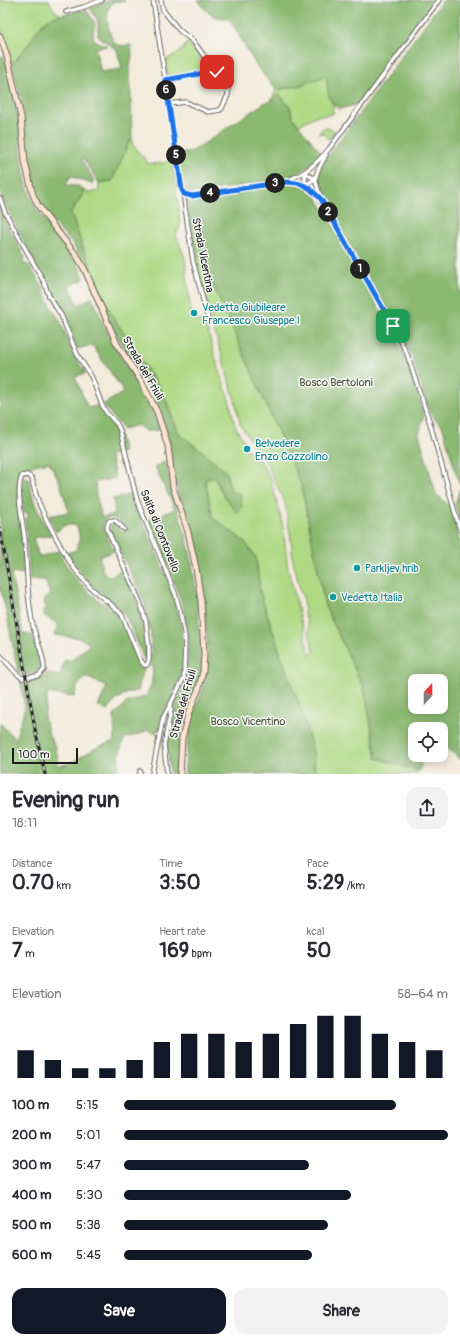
<!DOCTYPE html>
<html lang="en">
<head>
<meta charset="utf-8">
<style>
	:root { --surface:#fff; --page:#f2f2f3; --text:#2b2b33; --muted:#7c7c81; --accent:#111827 }
	body { margin:0; font-family:Pangolin,sans-serif; background:var(--page); color:var(--text); height:100vh; display:flex; flex-direction:column; font-size:15px; white-space:nowrap }
	* { box-sizing:border-box; margin:0 }
	p { font-size:13px; color:var(--muted) }
	.icon { flex:none; width:22px; height:22px; fill:none; stroke:currentColor; stroke-width:2; stroke-linecap:round; stroke-linejoin:round }
	.map { position:relative; height:774px; overflow:hidden }
	.panel { display:flex; flex-direction:column; background:var(--surface); flex:1 }
	.panel>* { flex:none }
	.needle { width:26px; rotate:21deg }
	.buttons { position:absolute; left:408px; top:674px; display:grid; gap:8px }
	.buttons a { display:grid; place-items:center; width:40px; height:40px; border-radius:8px; background:var(--surface); box-shadow:0 2px 10px #0003; font-size:20px }
	.scale { position:absolute; left:12px; bottom:10px; width:66px; box-sizing:border-box; padding-left:4px; border:2px solid #1c1c1c; border-top:0; font-size:11px; line-height:14px; white-space:nowrap; color:#1c1c1c; -webkit-text-stroke:3px #f6f6f2; paint-order:stroke }
	.pin { position:absolute; display:grid; place-items:center; width:34px; height:34px; color:#fff; margin:-17px; border-radius:8px; box-shadow:0 2px 6px #0006 }
	.km { position:absolute; width:20px; height:20px; margin:-10px; border-radius:50%; background:#222; color:#fff; font-size:11px; line-height:20px; text-align:center }
	.round { display:grid; place-items:center; flex:none; width:42px; height:42px; border-radius:12px; background:var(--page) }
	.overview { display:flex; align-items:center; justify-content:space-between; height:68px; padding:0 12px }
	h1 { font-size:22px; font-weight:700; line-height:30px }
	.metrics { display:grid; grid-template-columns:repeat(3,1fr); gap:6px; height:68px; padding:4px 12px }
	.metrics div { display:grid; align-content:center }
	.metrics b { font-size:20px; font-weight:700 }
	.metrics small { font-size:11px; font-weight:400 }
	.metrics p { font-size:11px }
	.chart { height:112px; padding:8px 12px }
	.chart p { display:flex; justify-content:space-between }
	.chart svg { width:100%; height:72px; margin-top:4px; stroke:var(--accent); stroke-width:6 }
	.cta { display:flex; gap:8px; margin-top:auto; padding:8px 12px }
	.cta a { flex:1; height:46px; border-radius:12px; background:var(--accent); color:#fff; font-size:16px; font-weight:700; line-height:46px; text-align:center }
	.cta a+a { background:var(--page); color:var(--text) }
	ul { padding:0 12px; list-style:none; font-size:13px }
	li { display:grid; grid-template-columns:64px 48px 1fr; align-items:center; height:30px }
	li i { height:10px; border-radius:5px; background:var(--accent) }
	.map>svg:first-child { display:block }
	.green { fill:#afd985; stroke:#667a50 }
	.forest { fill:#8bb972; stroke:#546a47; fill-rule:evenodd }
	.lines { fill:none; stroke-linecap:round; stroke-linejoin:round }
	.minor-casing { stroke:#67645f; stroke-width:5.5 }
	.secondary-casing { stroke:#67645f; stroke-width:7 }
	.minor { stroke:#fff; stroke-width:3.5 }
	.secondary { stroke:#fce5d0; stroke-width:5 }
	.rail-casing { stroke:#1c1c1c; stroke-width:3 }
	.rail { stroke:#f6f6f2; stroke-width:1.5; stroke-dasharray:4.5; stroke-linecap:butt }
	.route-casing { stroke:#fff; stroke-width:8 }
	.route { stroke:#1a73e8; stroke-width:5 }
	.culture-dot { fill:#0f9aa8; stroke:#f6f6f2; stroke-width:1.5 }
	.labels { text-anchor:middle; dominant-baseline:central; stroke-width:3; stroke-linejoin:round; paint-order:stroke }
	.street-label { font-size:11px; fill:#1c1c1c; stroke:#f6f6f2 }
	.culture-label { font-size:11px; fill:#0d838f; stroke:#f6f6f2; text-anchor:start }
	.park-label { font-size:11px; fill:#48553c; stroke:#f6f6f2 }
</style>
</head>
<body>
<div class="map">
<svg width="460" height="774" viewBox="0 0 460 774">
	<rect width="100%" height="100%" fill="#f6f6f2"/>
	<filter id="ink" filterUnits="userSpaceOnUse"><feTurbulence type="fractalNoise" baseFrequency=".025" numOctaves="2"/><feDisplacementMap in="SourceGraphic" scale="8" xChannelSelector="R" yChannelSelector="G"/><feConvolveMatrix kernelMatrix="1 2 1 2 8 2 1 2 1" color-interpolation-filters="sRGB"/></filter>
	<filter id="wash" filterUnits="userSpaceOnUse"><feTurbulence type="fractalNoise" baseFrequency=".012" numOctaves="4" result="noise"/><feDisplacementMap in="SourceGraphic" scale="16" xChannelSelector="R" yChannelSelector="G"/><feGaussianBlur stdDeviation="0.9" result="paint"/><feColorMatrix in="noise" values="0 0 0 0 0 0 0 0 0 0 0 0 0 0 0 0 0 1.4 0 .05"/><feComposite in="paint" operator="in"/></filter>
	<g filter="url(#wash)">
		<rect width="100%" height="100%" fill="#f3ebdb"/>
		<g class="green">
			<polygon points="0,0 49,0 54,10 61,15 48,20 12,64 0,31"/>
			<polygon points="188,42 210,68 210,70 169,78 164,61 181,51"/>
			<polygon points="326,76 330,99 334,106 332,109 334,113 329,115 315,116 299,125 293,118 290,107 279,94 271,101 276,90 298,86"/>
			<polygon points="324,128 332,129 335,131 329,140 323,133 318,134 322,129"/>
			<path d="M132,139L133,142L132,145C136,147 136,149 139,153C143,158 144,155 147,163L156,164L172,161L176,193L178,200L180,227L176,235L185,258L190,306L194,321H205L214,353L230,403L235,426L247,446L244,450L246,451L248,450L262,463L271,480L283,526L288,569L310,655L314,652L308,631L309,629L304,612L305,610L303,602L304,600L300,590L293,561L291,540L285,503L265,459L256,449L240,424L236,404L211,319L192,246L207,271L301,484L325,606L365,691L377,758L418,771L416,774H315L313,752L303,716L282,658L260,592L256,558L245,542L213,518L205,480L214,477L224,496L231,492L226,472L203,452L179,434L164,395L111,314L83,248L71,213L84,192L78,186L88,193L99,191V183L112,181L130,140Z"/>
		</g>
		<g class="forest">
			<path d="M109,0H124L125,2L120,1L113,2C112,4 109,7 108,10C106,18 110,43 118,45C122,46 128,45 131,45L132,55L130,65L132,139L130,140L112,181L99,183L83,158L82,161L93,179L92,184L70,176L66,186H78L84,192L71,213L83,248L111,314L164,395L179,434L203,452L226,472L231,492L240,493L242,507L237,513L224,496L214,477L205,480L213,518L245,542L256,558L260,592L282,658L303,716L313,752L315,774H185V765L190,723L203,688L208,660L205,604L200,566L193,537L177,490L166,428L156,400L108,321L80,256L71,242L54,224L41,205L34,188L28,165L25,143L24,113L12,64C16,60 20,55 24,50C32,41 37,26 47,20C58,13 73,14 86,9L95,23L93,33L94,40L107,46L95,48L101,72L122,69L117,50L98,36V21L90,8Z"/>
			<path d="M198,0H436L359,104L339,109C327,102 328,88 326,76L298,86L276,90L256,65L231,22L227,18C211,18 207,13 198,0Z"/>
			<path d="M443,0H460V486L443,428L430,413L412,357L397,327L322,196C316,180 318,174 326,159Z"/>
			<path d="M4,56C10,78 16,102 19,125C21,151 22,175 32,200C40,219 58,232 69,248C76,258 80,268 84,279L69,286L78,305L92,297L109,335L122,359L137,379L155,412L159,430L146,431L139,425L123,429C117,420 109,414 104,404L124,392L92,345L77,349L61,309L53,297L29,252L0,193V57Z"/>
			<path d="M279,94L290,107L293,118L322,154L313,163L302,171L284,179L194,193C191,193 187,192 185,190C180,184 180,162 179,154L193,151L264,103L271,101Z"/>
			<path d="M284,184C300,183 306,187 317,197L398,342L408,363L424,415L419,434L436,494L450,506L460,543V760L449,749L441,747V729H415V755H420L421,766L418,771L377,758L365,691L325,606L301,484L207,271L192,246L187,200ZM415,681H441V707H415Z"/>
			<path d="M0,203C2,222 16,240 25,257L23,261L24,264L29,265L42,286L50,305L59,319L69,343L77,360L86,373L75,377L88,408L100,405C103,414 110,419 115,427C120,434 121,444 124,452L110,455L115,478L95,482L96,494L102,518L115,514L113,499L133,494C151,554 195,612 180,678C177,689 171,698 166,708C161,717 159,726 156,734L147,730L141,734L125,738C119,750 118,762 119,774H0V723L15,739L25,708L20,679C29,680 40,682 45,673L60,676L64,661L72,660L90,644L79,638L54,635L58,624L45,616L42,611L46,610L44,600L50,594L45,580H30L25,519L28,518V512L24,513C23,502 19,489 24,478H27L30,480C30,500 42,518 51,535L33,538L39,557L58,551C67,569 82,587 97,599C102,604 110,606 115,612C129,628 129,653 144,669L138,691C122,693 116,699 107,711L98,706L107,686L85,677L78,685L74,697L48,693L44,717L49,735L56,748L59,766L70,763L98,747L115,741L114,716L126,703L146,696L151,686L153,672L151,664V638L147,611L142,597L111,532V526L112,523L118,525L122,532L127,528C120,521 117,517 107,518L103,523L107,536L114,551L99,557L103,571L109,577L122,570L134,594L143,622L147,657L146,660L144,659L130,625L123,612L89,582L75,565L67,553L76,550C81,540 80,535 76,525H65L56,532L49,516L69,512L59,480L49,462L30,466L26,472L19,475L18,483L25,573L11,574L23,634L32,635L39,658L41,668C35,674 26,677 18,672L5,605L0,588Z"/>
			<path d="M166,461C170,492 183,521 190,552C195,578 198,604 199,631C200,644 203,658 201,671C199,687 189,701 185,717C179,736 178,754 178,774H170L167,743L170,728L175,713L174,707L187,679L188,637L183,606L163,552L148,520L175,509L155,467Z"/>
			<polygon points="460,488 460,520 455,505"/>
		</g>
	</g>
	<g filter="url(#ink)">
		<g class="lines">
			<g class="minor-casing">
				<g id="minor">
					<polyline points="153,0 174,137 180,186 184,194"/>
					<polyline points="161,0 163,10 170,19 180,31 193,41 213,68 225,81 228,88 228,95 222,108 220,110 208,112 186,102 169,104"/>
					<polyline points="66,12 84,7 102,0"/>
					<polyline points="165,80 210,72 213,70 213,68"/>
					<polyline points="305,173 305,185"/>
					<polyline points="305,173 315,179"/>
					<polyline points="315,179 321,199 393,326 407,354 429,420 460,530"/>
					<path d="M284,182C306,173 313,167 329,149L439,0"/>
					<polyline points="305,185 320,198"/>
					<polyline points="184,194 192,196 284,182 296,182 305,185 315,179 318,170 326,155"/>
					<polyline points="184,194 184,200 193,261 208,319"/>
					<polyline points="0,198 5,212 44,282 49,296 61,315 77,354 92,378 102,405 106,412 117,424 120,430 137,500 175,593 179,607 185,637 184,678 163,718 152,774"/>
					<path d="M0,655L15,672L22,678L38,676L44,670C45,655 36,641 33,626C27,599 27,571 25,543C24,526 15,491 22,476L27,475L32,478C35,498 43,513 52,530C64,553 71,567 90,587C100,597 113,604 122,615L140,659L144,665H147L149,659V647L146,622L140,602L108,531L107,527L109,521L115,520L124,529"/>
					<polyline points="140,774 140,771"/>
					<polyline points="167,774 164,745 171,710 170,707"/>
				</g>
			</g>
			<g class="secondary-casing">
				<polyline id="secondary" points="0,36 7,56 21,117 25,162 33,195 38,205 47,218 77,256 85,270 117,344 141,381 157,412 168,446 173,487 188,532 196,568 201,601 204,654 203,671 199,688 189,712 182,738 180,774"/>
			</g>
			<use href="#minor" class="minor"/>
			<use href="#secondary" class="secondary"/>
			<g class="rail-casing">
				<polyline id="rail" points="0,528 35,729 45,774"/>
			</g>
			<use href="#rail" class="rail"/>
		</g>
	</g>
	<g class="lines" filter="url(#ink)">
		<g class="route-casing">
			<path id="route" d="M217,72L213,68V70L210,72L165,80L182,190L184,194L192,196L284,182C303,182 308,186 321,199L393,326"/>
		</g>
		<use href="#route" class="route"/>
	</g>
	<g class="culture-dot">
		<circle cx="194" cy="313" r="4"/>
		<circle cx="247" cy="449" r="4"/>
		<circle cx="357" cy="568" r="4"/>
		<circle cx="333" cy="597" r="4"/>
	</g>
	<g class="labels">
		<g class="street-label">
			<text transform="translate(203 255) rotate(79)">Strada Vicentina</text>
			<text transform="translate(143 368) rotate(60)">Strada del Friuli</text>
			<text transform="translate(160 531) rotate(68)">Salita di Contovello</text>
			<text transform="translate(183 704) rotate(-74)">Strada del Friuli</text>
		</g>
		<g class="culture-label">
			<text x="202" y="307">Vedetta Giubileare<tspan x="202" dy="13">Francesco Giuseppe I</tspan></text>
			<text x="255" y="443">Belvedere<tspan x="255" dy="13">Enzo Cozzolino</tspan></text>
			<text x="365" y="568">Parkljev hrib</text>
			<text x="341" y="597">Vedetta Italia</text>
		</g>
		<g class="park-label">
			<text x="336" y="382">Bosco Bertoloni</text>
			<text x="248" y="721">Bosco Vicentino</text>
		</g>
	</g>
</svg>
<div class="buttons">
<a><svg class="needle" viewBox="-14 -14 28 28"><path d="M0-13l5 13h-10z" fill="#e53935"/><path d="M0 13l5-13h-10z" fill="#7c7c81"/></svg></a>
<a><svg class="icon" aria-label="locate" viewBox="0 0 24 24"><circle cx="12" cy="12" r="6"/><path d="M12 2v4M12 18v4M2 12h4M18 12h4"/></svg></a>
</div>
<div class="scale">100 m</div>
<div class="pin" style="left:393px;top:326px;background:#1e9e55"><svg class="icon" aria-label="arrive" viewBox="0 0 24 24"><path d="M6 21V4h12l-3 4 3 4H6"/></svg></div>
<div class="pin" style="left:217px;top:72px;background:#d93025"><svg class="icon" aria-label="check" viewBox="0 0 24 24"><path d="M5 12l5 5 9-10"/></svg></div>
<b class="km" style="left:360px;top:269px">1</b>
<b class="km" style="left:328px;top:212px">2</b>
<b class="km" style="left:275px;top:183px">3</b>
<b class="km" style="left:210px;top:193px">4</b>
<b class="km" style="left:176px;top:155px">5</b>
<b class="km" style="left:166px;top:90px">6</b>
</div>
<section class="panel">
<div class="overview"><div><h1>Evening run</h1><p>18:11</p></div><a class="round"><svg class="icon" aria-label="share" viewBox="0 0 24 24"><path d="M12 15V3M7 8l5-5 5 5M5 13v7h14v-7"/></svg></a></div>
<div class="metrics">
<div><p>Distance</p><b>0.70<small> km</small></b></div>
<div><p>Time</p><b>3:50</b></div>
<div><p>Pace</p><b>5:29<small> /km</small></b></div>
</div>
<div class="metrics">
<div><p>Elevation</p><b>7<small> m</small></b></div>
<div><p>Heart rate</p><b>169<small> bpm</small></b></div>
<div><p>kcal</p><b>50</b></div>
</div>
<div class="chart"><p><span>Elevation</span>58–64 m</p>
<svg viewBox="0 0 160 44" preserveAspectRatio="none"><path d="M5 44V27M15 44V33M25 44V38M35 44V38M45 44V33M55 44V22M65 44V17M75 44V17M85 44V22M95 44V17M105 44V11M115 44V6M125 44V6M135 44V17M145 44V22M155 44V27"/></svg>
</div>
<ul>
<li><b>100 m</b>5:15<i style="width:84%"></i></li>
<li><b>200 m</b>5:01<i style="width:100%"></i></li>
<li><b>300 m</b>5:47<i style="width:57%"></i></li>
<li><b>400 m</b>5:30<i style="width:70%"></i></li>
<li><b>500 m</b>5:38<i style="width:63%"></i></li>
<li><b>600 m</b>5:45<i style="width:58%"></i></li>
</ul>
<div class="cta"><a>Save</a><a>Share</a></div>
</section>
</body>
</html>
